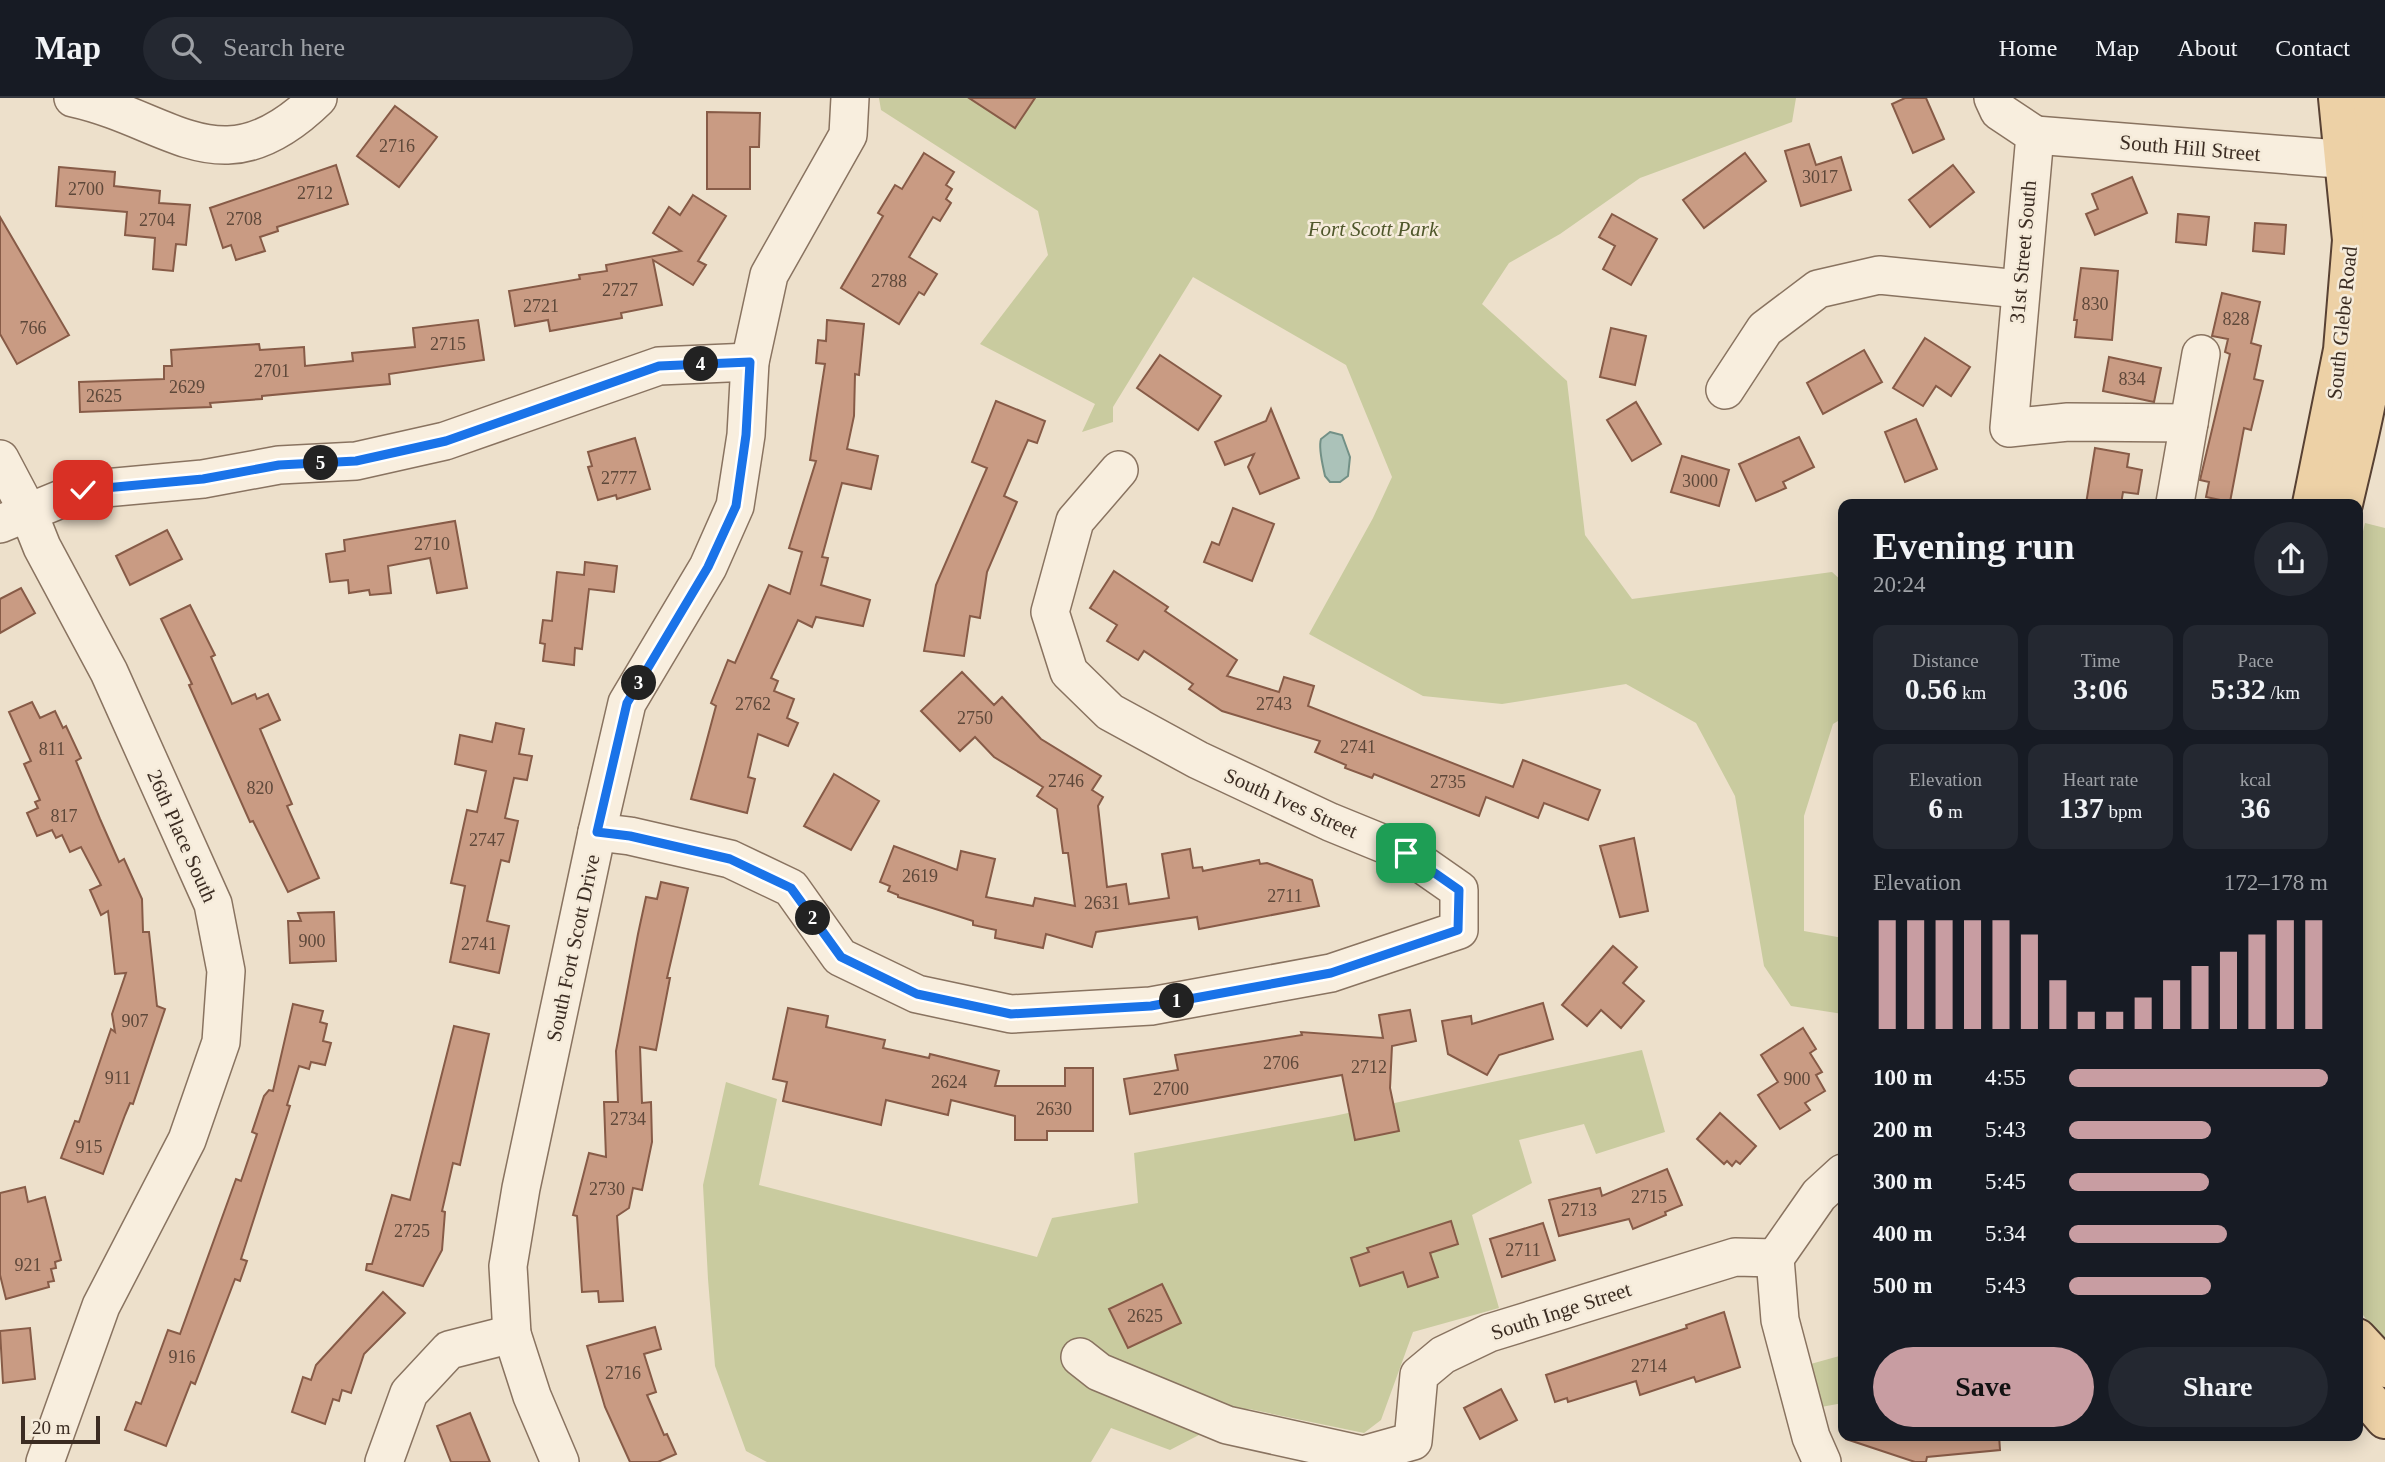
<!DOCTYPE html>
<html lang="en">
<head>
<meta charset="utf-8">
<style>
	:root { --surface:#171b24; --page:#242831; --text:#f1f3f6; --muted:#9ea1a6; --line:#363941; --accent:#c89da2 }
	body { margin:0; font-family:"Times New Roman",serif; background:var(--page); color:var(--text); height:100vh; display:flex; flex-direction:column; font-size:26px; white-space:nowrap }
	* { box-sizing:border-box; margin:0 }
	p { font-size:23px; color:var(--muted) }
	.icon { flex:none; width:38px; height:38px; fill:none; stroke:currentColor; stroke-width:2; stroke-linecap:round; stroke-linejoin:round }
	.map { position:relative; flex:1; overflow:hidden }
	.panel { position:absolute; left:1838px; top:401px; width:525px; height:942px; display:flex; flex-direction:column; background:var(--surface); border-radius:14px; box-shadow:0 4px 18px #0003 }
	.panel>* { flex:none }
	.scale { position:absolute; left:21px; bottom:18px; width:79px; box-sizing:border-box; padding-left:7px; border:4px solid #3b2c22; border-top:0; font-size:19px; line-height:24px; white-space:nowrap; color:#3b2c22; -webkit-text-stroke:5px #f5ebda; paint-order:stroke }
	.pin { position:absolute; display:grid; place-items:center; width:60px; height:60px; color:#fff; margin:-30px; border-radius:14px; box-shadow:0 4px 10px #0006 }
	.km { position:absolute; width:35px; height:35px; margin:-18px; border-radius:50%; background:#222; color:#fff; font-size:19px; line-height:35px; text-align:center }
	.round { display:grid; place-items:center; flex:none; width:74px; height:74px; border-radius:37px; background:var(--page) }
	.head { display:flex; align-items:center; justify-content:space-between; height:119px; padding:0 35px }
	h1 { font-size:38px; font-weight:700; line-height:52px }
	.stats { display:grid; grid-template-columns:repeat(3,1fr); gap:10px; height:119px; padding:7px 35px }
	.stats div { display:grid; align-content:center; border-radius:14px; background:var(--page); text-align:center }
	.stats b { font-size:30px; font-weight:700 }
	.stats small { font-size:19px; font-weight:400 }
	.stats p { font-size:19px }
	.chart { height:196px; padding:14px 35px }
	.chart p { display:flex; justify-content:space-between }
	.chart svg { width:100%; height:126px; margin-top:7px; stroke:var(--accent); stroke-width:6 }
	.cta { display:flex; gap:14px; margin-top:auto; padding:14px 35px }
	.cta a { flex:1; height:80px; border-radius:42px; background:var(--accent); color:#111; font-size:28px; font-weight:700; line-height:80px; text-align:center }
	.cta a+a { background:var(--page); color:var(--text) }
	ul { padding:0 35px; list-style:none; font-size:23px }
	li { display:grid; grid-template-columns:112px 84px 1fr; align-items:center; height:52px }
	li i { height:18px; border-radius:9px; background:var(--accent) }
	header { display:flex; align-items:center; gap:42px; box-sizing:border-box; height:98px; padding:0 35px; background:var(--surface); border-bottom:2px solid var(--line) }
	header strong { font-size:33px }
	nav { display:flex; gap:38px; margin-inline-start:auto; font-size:24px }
	.search { width:490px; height:63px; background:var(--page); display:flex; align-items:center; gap:18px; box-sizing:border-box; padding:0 24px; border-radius:38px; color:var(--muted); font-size:26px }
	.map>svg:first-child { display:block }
	.green { fill:#c9cb9f }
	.water { fill:#abc2b9; stroke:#729086; stroke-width:2 }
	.building { fill:#c99b83; stroke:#875b47; stroke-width:2 }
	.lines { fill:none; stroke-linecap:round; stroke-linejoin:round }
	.minor-casing { stroke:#897360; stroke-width:40 }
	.major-casing { stroke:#584133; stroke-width:42 }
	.minor { stroke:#f8eede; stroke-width:37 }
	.major { stroke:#edd1a6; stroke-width:38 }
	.route-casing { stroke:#fff; stroke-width:14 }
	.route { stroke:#1a73e8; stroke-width:9 }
	.labels { text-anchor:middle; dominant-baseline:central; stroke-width:5; stroke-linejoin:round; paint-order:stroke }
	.number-label { font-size:18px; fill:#5e483a }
	.street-label { font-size:21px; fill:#3b2c22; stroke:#f5ebda }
	.park-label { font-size:21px; font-style:italic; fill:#4e562a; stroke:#f5ebda }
</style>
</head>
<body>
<header>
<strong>Map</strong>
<div class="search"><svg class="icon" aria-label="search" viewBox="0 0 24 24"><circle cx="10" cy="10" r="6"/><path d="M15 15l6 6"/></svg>Search here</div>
<nav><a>Home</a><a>Map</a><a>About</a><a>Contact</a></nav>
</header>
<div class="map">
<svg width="2385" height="1364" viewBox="0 0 2385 1364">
	<rect width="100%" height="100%" fill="#ede0cb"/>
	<g class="green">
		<polygon points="879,0 1796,0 1792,24 1640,80 1560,136 1509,165 1482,206 1567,283 1585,437 1632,501 1832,474 1843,484 1843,620 1833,626 1804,718 1804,833 1843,840 1843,916 1791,908 1764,868 1735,698 1696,625 1626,586 1502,606 1423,598 1309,536 1373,420 1392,379 1346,267 1193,179 1113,309 1113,324 1082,334 1095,306 980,246 1048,157 1038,113 881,12"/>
		<polygon points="2365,425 2385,430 2385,1246 2357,1209 2357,458"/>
		<polygon points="1642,952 1665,1034 1596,1056 1584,1026 1519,1042 1532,1085 1472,1117 1499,1210 1413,1234 1381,1322 1364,1335 1249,1311 1170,1352 1111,1330 1091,1364 767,1364 746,1353 715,1268 708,1181 703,1087 726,984 777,1001 759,1087 1037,1159 1052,1120 1138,1105 1134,1055 1334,1018"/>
		<polygon points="1843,1257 1843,1305 1821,1309 1807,1267"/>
	</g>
	<path class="water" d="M1330,334L1342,337L1350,359L1348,378L1340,384H1330L1325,378C1323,368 1318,350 1321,341Z"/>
	<g class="building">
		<polygon points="969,0 1035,0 1015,30"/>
		<polygon points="1905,0 1926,0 1944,41 1913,55 1892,6"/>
		<polygon points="395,8 437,39 399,89 357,58"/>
		<polygon points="707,14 760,15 759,49 750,49 750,91 707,91"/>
		<polygon points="1809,46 1816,67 1841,59 1851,92 1801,108 1785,53"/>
		<polygon points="924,55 954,74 946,87 952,91 946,101 951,105 940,123 933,119 909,159 937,176 924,197 919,194 899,226 841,190 883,118 878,115 895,87 902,91"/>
		<polygon points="1745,55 1766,83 1704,130 1683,102"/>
		<polygon points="336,67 348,106 277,129 278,133 260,139 265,153 236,162 231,147 223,150 210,110"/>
		<polygon points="1953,67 1974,94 1930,129 1909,102"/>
		<polygon points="59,69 115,74 114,88 160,93 159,105 190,107 186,147 176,146 173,173 153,171 155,140 125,137 127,114 56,108"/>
		<polygon points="2132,79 2147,115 2095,137 2086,116 2098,111 2092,96"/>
		<polygon points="693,97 726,118 698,163 706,167 693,187 653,162 662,207 621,215 622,220 550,233 548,222 515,228 509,193 580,181 579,177 607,173 606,167 681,153 653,135 669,109 680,117"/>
		<polygon points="1612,116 1657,141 1631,187 1603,171 1615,148 1599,139"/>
		<polygon points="2178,116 2209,119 2206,147 2176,144"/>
		<polygon points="0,119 69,237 17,266 0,236"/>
		<polygon points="2255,125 2286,127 2284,156 2253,153"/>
		<polygon points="2081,170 2118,173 2112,242 2075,239 2077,222 2074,222"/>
		<polygon points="2222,195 2260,204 2251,245 2261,248 2254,281 2263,283 2251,332 2244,330 2230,404 2206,399 2209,384 2200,382 2230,256 2225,254 2228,241 2212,238"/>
		<polygon points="478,222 484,262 389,276 390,286 262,298 262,301 210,305 211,309 80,314 79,284 164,281 164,268 172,268 171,252 259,246 260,252 304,249 305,268 353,263 352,255 415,249 413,230"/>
		<polygon points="827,222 864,226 859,277 855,276 854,318 847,351 878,358 871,391 842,385 822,459 828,460 821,487 870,502 863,528 816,519 812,529 798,522 771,580 778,583 774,593 794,601 787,620 798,625 788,648 758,636 748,679 755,681 747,715 691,701 716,608 711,605 728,562 735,565 769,487 790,496 802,454 789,450 816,363 810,362 825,266 816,265 818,242 826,243"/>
		<polygon points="1611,230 1646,238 1635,287 1600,279"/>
		<polygon points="1925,240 1970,269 1951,298 1936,288 1923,308 1893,290"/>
		<polygon points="1864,252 1882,284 1823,316 1807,285"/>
		<polygon points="1160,257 1221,298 1198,332 1137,290"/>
		<polygon points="2109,259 2161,270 2154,304 2103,293"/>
		<polygon points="996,303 1045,323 1037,345 1028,342 1004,398 1017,404 987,474 980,520 970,518 964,558 924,553 936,487 987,370 972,364"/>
		<polygon points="1636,304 1661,346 1632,363 1607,322"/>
		<polygon points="1271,311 1299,380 1260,396 1248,369 1254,356 1225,367 1215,344 1266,323"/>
		<polygon points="1916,321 1937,371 1905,384 1885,334"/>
		<polygon points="1799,339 1814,369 1783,384 1786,390 1756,403 1739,366"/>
		<polygon points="635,340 650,391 617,401 616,397 598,402 588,369 592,368 588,354"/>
		<polygon points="2095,350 2129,356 2127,369 2142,372 2138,396 2123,394 2121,406 2086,406"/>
		<polygon points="1682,358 1729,372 1719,408 1671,394"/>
		<polygon points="1233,410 1274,426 1252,483 1204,464 1212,444 1219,447"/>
		<polygon points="455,423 467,490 437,495 430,460 388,468 391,495 370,497 369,492 349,495 348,482 330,484 326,456 345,453 344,442"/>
		<polygon points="167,432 182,461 130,487 116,458"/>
		<polygon points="585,464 617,468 614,494 589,491 582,551 575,550 574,567 543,563 545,546 540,545 543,522 552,523 557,474 584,477"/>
		<polygon points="1114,473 1168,509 1165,513 1237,562 1227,578 1279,594 1284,579 1314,588 1308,608 1513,689 1523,662 1600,692 1588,722 1544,705 1538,720 1486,699 1479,718 1374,676 1372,680 1345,670 1346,667 1315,654 1320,643 1222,613 1189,591 1193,586 1144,553 1138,562 1107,543 1117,527 1090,510"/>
		<polygon points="21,490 35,515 0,535 0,501"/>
		<polygon points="190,507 215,557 211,559 232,606 255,596 257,601 268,596 280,622 260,631 292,706 287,708 319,780 288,794 253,723 250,724 189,587 192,586 161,521"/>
		<polygon points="962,574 994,607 1002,599 1041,641 1101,678 1092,692 1103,699 1098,708 1107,789 1126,786 1129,806 1169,800 1162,756 1190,751 1193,770 1202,769 1203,773 1259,762 1260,766 1267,765 1312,782 1319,808 1199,831 1197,819 1096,834 1092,849 1046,836 1043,850 995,840 996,832 973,827 973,823 898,799 898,797 888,793 890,788 880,784 894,748 957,772 961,753 995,761 986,799 1033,808 1035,800 1075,808 1068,755 1063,755 1057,711 1037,698 1043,689 994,659 975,639 960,653 921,613"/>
		<polygon points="32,604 40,620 55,613 63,630 66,628 81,660 76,663 100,721 119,764 124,761 142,801 143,834 149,834 157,908 165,911 133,1006 130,1005 125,1017 103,1076 61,1060 75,1023 79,1024 111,931 115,934 112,916 126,875 115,876 108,813 101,817 90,792 101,787 81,749 70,754 62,737 56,740 52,732 37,738 27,715 38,710 35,704 40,702 24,666 31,663 9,614"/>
		<polygon points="496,625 524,631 519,656 532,658 527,682 514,680 505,720 518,723 509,764 501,762 487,823 509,828 499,875 450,864 465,788 451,785 467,712 477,714 486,673 455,666 460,637 492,644"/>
		<polygon points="834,676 879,703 851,752 804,728"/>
		<polygon points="1634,740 1648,813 1620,819 1600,748"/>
		<polygon points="661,784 688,790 667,880 670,880 656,952 640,949 642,1005 651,1004 652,1044 642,1092 633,1090 629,1110 617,1118 623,1203 599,1204 598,1193 582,1194 577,1118 573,1117 589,1055 606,1059 604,1004 618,1004 616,953 638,836 646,799 657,801"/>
		<polygon points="334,814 336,863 290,865 288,823 301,823 298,815"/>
		<polygon points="1613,848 1637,869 1623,885 1644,903 1621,930 1601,912 1587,928 1562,907"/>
		<polygon points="1543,905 1553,941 1499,957 1487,977 1448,956 1442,923 1471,918 1472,926"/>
		<polygon points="293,906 323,913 320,924 327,926 323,943 331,945 325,967 311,964 309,971 299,968 287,1007 290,1008 241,1161 247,1163 240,1183 235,1181 195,1286 191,1284 166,1348 125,1332 136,1304 141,1306 168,1232 180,1236 236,1081 241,1083 257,1036 252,1034 264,998 269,992 273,993"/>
		<polygon points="788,910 828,918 826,929 885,942 883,950 929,960 930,956 999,973 995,988 1065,988 1065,970 1093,970 1093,1033 1047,1033 1047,1042 1015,1042 1015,1018 951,1002 948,1017 886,1002 881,1027 783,1003 787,984 773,981"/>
		<polygon points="1410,912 1416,943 1392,948 1390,990 1399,1033 1355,1042 1342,977 1130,1016 1124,981 1178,972 1175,957 1302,937 1301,934 1383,940 1379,917"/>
		<polygon points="454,928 489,936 460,1067 453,1065 442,1113 445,1114 442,1152 423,1188 366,1172 367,1166 372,1166 392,1097 410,1102"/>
		<polygon points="1803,930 1816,951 1810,955 1822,974 1816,977 1825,993 1805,1005 1810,1012 1780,1031 1758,997 1778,984 1761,957"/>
		<polygon points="1720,1015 1756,1048 1740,1066 1736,1063 1732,1068 1727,1063 1724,1066 1697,1041"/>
		<polygon points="1667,1071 1682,1107 1665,1114 1666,1117 1633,1131 1629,1121 1559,1138 1549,1102 1600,1090 1602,1098"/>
		<polygon points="25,1089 28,1104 45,1099 61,1162 55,1164 56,1170 51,1171 54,1183 48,1184 49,1189 6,1201 0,1177 0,1095"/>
		<polygon points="1451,1123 1458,1146 1430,1155 1438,1179 1408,1189 1403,1174 1360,1188 1351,1160 1369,1154 1367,1150"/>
		<polygon points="1543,1125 1555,1162 1502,1179 1490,1141"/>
		<polygon points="1162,1186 1181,1225 1128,1250 1109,1211"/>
		<polygon points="383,1194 405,1215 364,1256 351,1295 342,1292 339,1303 333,1301 325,1326 292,1314 303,1279 311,1282 316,1267"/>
		<polygon points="1724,1214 1740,1269 1696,1284 1694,1279 1640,1297 1636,1283 1568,1304 1567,1300 1555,1304 1546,1277 1687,1230 1686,1227"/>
		<polygon points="655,1229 661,1251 644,1256 656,1294 647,1297 664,1337 667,1336 676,1356 658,1364 630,1364 605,1309 587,1248"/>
		<polygon points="30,1230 35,1281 3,1285 0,1233"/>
		<polygon points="1501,1291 1517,1322 1480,1341 1464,1310"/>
		<polygon points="470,1315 490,1364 451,1364 437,1328"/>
		<polygon points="1847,1337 1999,1337 2000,1352 1927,1359 1926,1364 1915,1364 1846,1341"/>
	</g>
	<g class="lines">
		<g class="minor-casing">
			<g id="minor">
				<path d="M73,0C173,22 222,94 318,0"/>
				<polyline points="1993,0 1999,13 2035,37 2009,330 2068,324 2189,325"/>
				<polyline points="2035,37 2376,64"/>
				<polyline points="1725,292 1765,231 1818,191 1879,177 2019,191"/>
				<polyline points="0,361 28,414 42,449 109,574 213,806 226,873 221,944 187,1042 101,1208 45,1364"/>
				<polyline points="2175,405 2201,256"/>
				<polyline points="0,426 83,392 203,381 279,367 356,363 445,343 659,268 750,264"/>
				<polyline points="597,734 630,738 730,761 791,790 840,859 917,896 1011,916 1151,908 1331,875 1459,832 1459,792 1406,755 1330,724 1198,662 1110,614 1069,574 1050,514 1075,423 1119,372"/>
				<polyline points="1080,1259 1099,1274 1227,1327 1363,1357 1413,1343 1419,1277 1443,1257 1489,1235 1735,1159 1775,1160"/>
				<polyline points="384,1364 409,1295 449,1252 512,1236"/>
				<polyline points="560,1364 532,1298 512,1236 508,1168 521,1090 597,734 627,605 708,469 735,408 746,337 750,264 769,177 848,37 850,0"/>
				<polyline points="1822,1364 1811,1339 1780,1222 1775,1160 1819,1097 1843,1075"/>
			</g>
		</g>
		<g class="major-casing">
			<g id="major">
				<polyline points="2312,406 2343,252 2352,142 2338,0"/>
				<path d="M2343,406C2354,358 2367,309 2374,260C2385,174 2385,86 2372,0"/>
				<polyline points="2357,1240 2385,1270"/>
				<polyline points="2357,1288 2385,1321"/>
			</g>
		</g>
		<use href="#minor" class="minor"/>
		<use href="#major" class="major"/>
	</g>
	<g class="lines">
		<g class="route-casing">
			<polyline id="route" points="83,392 203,381 279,367 356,363 446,343 659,268 750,264 746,337 736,408 708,469 627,605 597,734 630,738 730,761 791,790 841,859 917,896 1011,916 1151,908 1331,875 1458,832 1459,792 1406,755"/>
		</g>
		<use href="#route" class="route"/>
	</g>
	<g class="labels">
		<g class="number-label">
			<text x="397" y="48">2716</text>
			<text x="1820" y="79">3017</text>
			<text x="86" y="91">2700</text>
			<text x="315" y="95">2712</text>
			<text x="244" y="121">2708</text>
			<text x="157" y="122">2704</text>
			<text x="889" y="183">2788</text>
			<text x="620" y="192">2727</text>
			<text x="2095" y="206">830</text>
			<text x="541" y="208">2721</text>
			<text x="2236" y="221">828</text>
			<text x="33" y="230">766</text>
			<text x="448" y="246">2715</text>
			<text x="272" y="273">2701</text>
			<text x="2132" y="281">834</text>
			<text x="187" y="289">2629</text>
			<text x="104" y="298">2625</text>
			<text x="619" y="380">2777</text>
			<text x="1700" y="383">3000</text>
			<text x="432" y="446">2710</text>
			<text x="753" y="606">2762</text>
			<text x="1274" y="606">2743</text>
			<text x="975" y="620">2750</text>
			<text x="1358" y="649">2741</text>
			<text x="52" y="651">811</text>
			<text x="1066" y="683">2746</text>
			<text x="1448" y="684">2735</text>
			<text x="260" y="690">820</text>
			<text x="64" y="718">817</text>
			<text x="487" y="742">2747</text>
			<text x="920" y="778">2619</text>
			<text x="1285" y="798">2711</text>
			<text x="1102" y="805">2631</text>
			<text x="312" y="843">900</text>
			<text x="479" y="846">2741</text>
			<text x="135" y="923">907</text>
			<text x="1281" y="965">2706</text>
			<text x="1369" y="969">2712</text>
			<text x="118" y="980">911</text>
			<text x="1797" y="981">900</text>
			<text x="949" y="984">2624</text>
			<text x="1171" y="991">2700</text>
			<text x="1054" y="1011">2630</text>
			<text x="628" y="1021">2734</text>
			<text x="89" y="1049">915</text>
			<text x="607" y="1091">2730</text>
			<text x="1649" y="1099">2715</text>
			<text x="1579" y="1112">2713</text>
			<text x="412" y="1133">2725</text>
			<text x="1523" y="1152">2711</text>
			<text x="28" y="1167">921</text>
			<text x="1145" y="1218">2625</text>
			<text x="182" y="1259">916</text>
			<text x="1649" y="1268">2714</text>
			<text x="623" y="1275">2716</text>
		</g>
		<g class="street-label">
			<text transform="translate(2190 50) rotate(5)">South Hill Street</text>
			<text transform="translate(2023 154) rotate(-85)">31st Street South</text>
			<text transform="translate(2342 225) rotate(-84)">South Glebe Road</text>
			<text transform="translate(1291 705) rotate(24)">South Ives Street</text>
			<text transform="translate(182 738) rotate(66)">26th Place South</text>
			<text transform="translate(573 850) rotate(-78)">South Fort Scott Drive</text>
			<text transform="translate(1561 1213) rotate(-18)">South Inge Street</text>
		</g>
		<g class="park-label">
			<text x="1373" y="131">Fort Scott Park</text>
		</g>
	</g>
</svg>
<div class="scale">20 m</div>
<div class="pin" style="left:1406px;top:755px;background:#1e9e55"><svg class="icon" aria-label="arrive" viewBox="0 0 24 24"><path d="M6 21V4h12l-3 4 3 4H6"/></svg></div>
<div class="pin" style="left:83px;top:392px;background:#d93025"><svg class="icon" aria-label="check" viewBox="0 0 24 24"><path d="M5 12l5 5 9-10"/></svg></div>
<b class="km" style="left:1177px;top:903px">1</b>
<b class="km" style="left:813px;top:820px">2</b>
<b class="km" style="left:639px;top:585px">3</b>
<b class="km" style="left:701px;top:266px">4</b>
<b class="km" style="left:321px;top:365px">5</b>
<section class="panel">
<div class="head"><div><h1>Evening run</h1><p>20:24</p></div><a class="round"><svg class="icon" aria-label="share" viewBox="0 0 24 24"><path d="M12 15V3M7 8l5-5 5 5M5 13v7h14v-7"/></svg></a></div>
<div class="stats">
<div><p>Distance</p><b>0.56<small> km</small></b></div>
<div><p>Time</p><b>3:06</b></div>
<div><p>Pace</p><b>5:32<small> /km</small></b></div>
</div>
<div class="stats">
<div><p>Elevation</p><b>6<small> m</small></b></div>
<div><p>Heart rate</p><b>137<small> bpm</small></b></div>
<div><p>kcal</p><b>36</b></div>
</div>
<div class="chart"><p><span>Elevation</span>172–178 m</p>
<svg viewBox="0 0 160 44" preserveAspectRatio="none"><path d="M5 44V6M15 44V6M25 44V6M35 44V6M45 44V6M55 44V11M65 44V27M75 44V38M85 44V38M95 44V33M105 44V27M115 44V22M125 44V17M135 44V11M145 44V6M155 44V6"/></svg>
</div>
<ul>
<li><b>100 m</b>4:55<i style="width:100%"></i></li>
<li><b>200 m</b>5:43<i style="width:55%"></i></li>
<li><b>300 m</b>5:45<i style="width:54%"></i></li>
<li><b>400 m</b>5:34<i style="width:61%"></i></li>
<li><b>500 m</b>5:43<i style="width:55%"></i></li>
</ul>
<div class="cta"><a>Save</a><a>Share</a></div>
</section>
</div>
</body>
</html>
